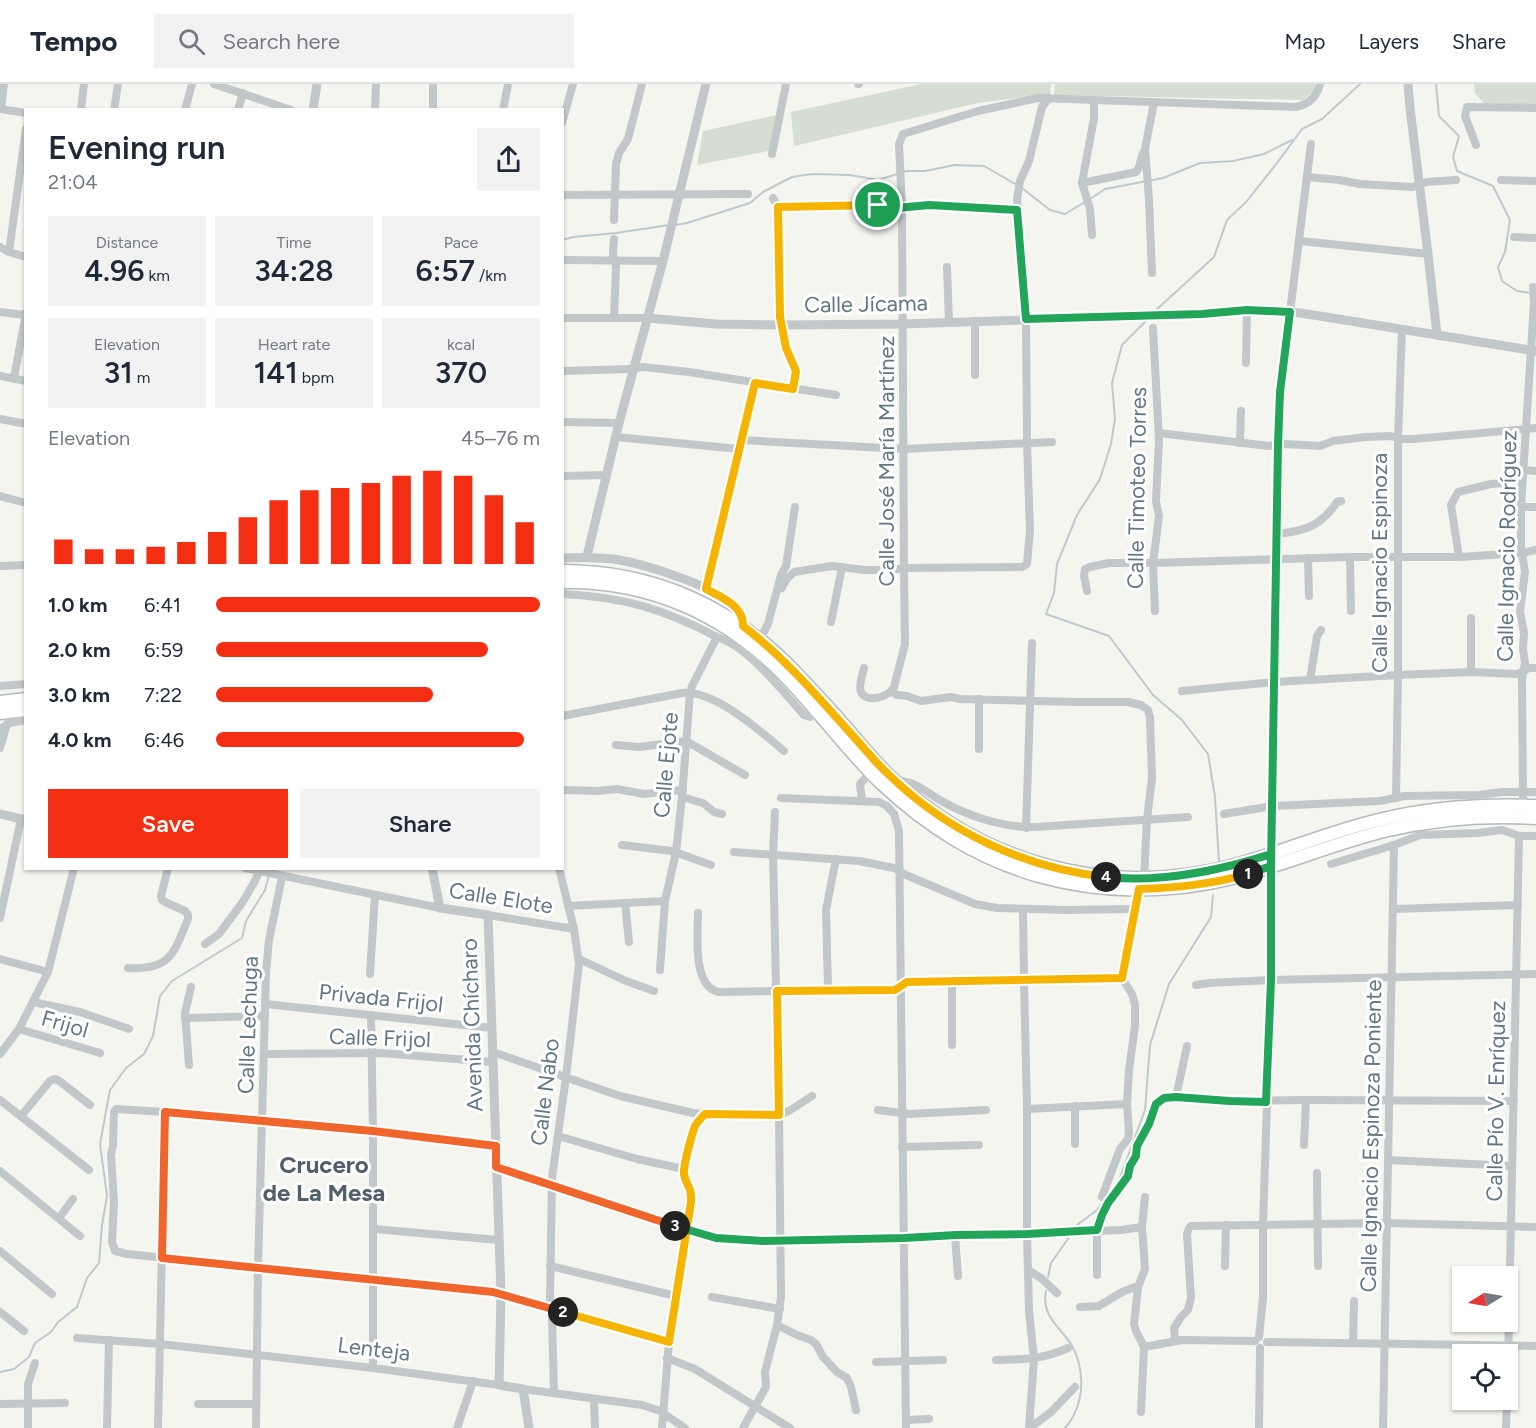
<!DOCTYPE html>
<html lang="en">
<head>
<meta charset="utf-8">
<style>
	:root { --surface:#fff; --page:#f2f2f3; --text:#1f2937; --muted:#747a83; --line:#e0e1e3; --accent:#f32e13 }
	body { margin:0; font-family:Figtree,sans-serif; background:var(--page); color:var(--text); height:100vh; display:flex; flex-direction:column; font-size:22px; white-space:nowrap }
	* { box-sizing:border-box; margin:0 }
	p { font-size:20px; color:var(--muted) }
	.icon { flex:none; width:33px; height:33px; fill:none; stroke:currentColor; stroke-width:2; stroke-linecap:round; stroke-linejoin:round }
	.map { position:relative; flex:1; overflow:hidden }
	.panel { position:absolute; left:24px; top:24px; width:540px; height:762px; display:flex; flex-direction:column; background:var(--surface); border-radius:0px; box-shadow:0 2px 4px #0004 }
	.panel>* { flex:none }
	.needle { width:39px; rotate:259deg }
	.fabs { position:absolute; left:1452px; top:1182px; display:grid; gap:12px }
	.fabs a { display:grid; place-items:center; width:66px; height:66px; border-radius:0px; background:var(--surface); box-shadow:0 2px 4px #0004; font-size:30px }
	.pin { position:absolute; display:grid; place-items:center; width:51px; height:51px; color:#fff; margin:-26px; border:3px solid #fff; border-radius:50%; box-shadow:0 2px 6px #0007 }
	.km { position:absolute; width:30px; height:30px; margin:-15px; border-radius:50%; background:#222; color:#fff; font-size:16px; line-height:30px; text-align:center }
	.round { display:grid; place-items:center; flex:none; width:63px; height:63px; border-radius:0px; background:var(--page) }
	.headline { display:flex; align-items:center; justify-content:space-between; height:102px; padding:0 24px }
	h1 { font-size:33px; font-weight:600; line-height:45px }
	.figures { display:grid; grid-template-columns:repeat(3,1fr); gap:9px; height:102px; padding:6px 24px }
	.figures div { display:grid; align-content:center; border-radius:0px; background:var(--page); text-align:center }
	.figures b { font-size:30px; font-weight:600 }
	.figures small { font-size:16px; font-weight:400 }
	.figures p { font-size:16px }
	.chart { height:168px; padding:12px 24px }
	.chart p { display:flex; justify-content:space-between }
	.chart svg { width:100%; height:108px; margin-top:6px; stroke:var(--accent); stroke-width:6 }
	.cta { display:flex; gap:12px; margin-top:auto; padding:12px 24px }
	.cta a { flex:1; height:69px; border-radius:0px; background:var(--accent); color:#fff; font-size:24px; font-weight:600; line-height:69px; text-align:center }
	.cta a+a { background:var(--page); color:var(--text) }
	ul { padding:0 24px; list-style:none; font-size:20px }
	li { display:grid; grid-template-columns:96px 72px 1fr; align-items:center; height:45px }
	li i { height:15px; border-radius:8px; background:var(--accent) }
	header { display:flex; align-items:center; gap:36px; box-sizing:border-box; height:84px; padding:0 30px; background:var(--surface); border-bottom:2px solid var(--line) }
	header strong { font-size:28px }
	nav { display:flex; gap:33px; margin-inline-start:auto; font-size:21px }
	.search { width:420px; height:54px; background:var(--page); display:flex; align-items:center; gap:15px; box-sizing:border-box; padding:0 21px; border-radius:0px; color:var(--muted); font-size:22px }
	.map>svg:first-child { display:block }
	.green { fill:#d6ddd1 }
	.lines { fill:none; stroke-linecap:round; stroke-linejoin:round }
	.stream { stroke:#bccace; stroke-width:2 }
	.primary-casing { stroke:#b5babd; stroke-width:15 }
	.minor { stroke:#c2c7c9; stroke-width:8 }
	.tertiary { stroke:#c2c7c9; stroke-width:9 }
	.primary { stroke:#fff; stroke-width:12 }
	.split-1-casing { stroke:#fff; stroke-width:12 }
	.split-2-casing { stroke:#fff; stroke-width:12 }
	.split-3-casing { stroke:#fff; stroke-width:12 }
	.split-4-casing { stroke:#fff; stroke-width:12 }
	.split-5-casing { stroke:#fff; stroke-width:12 }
	.split-1 { stroke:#22a559; stroke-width:8 }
	.split-2 { stroke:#f5b400; stroke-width:8 }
	.split-3 { stroke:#f0652b; stroke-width:8 }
	.split-4 { stroke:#22a559; stroke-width:8 }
	.split-5 { stroke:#f5b400; stroke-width:8 }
	.labels { text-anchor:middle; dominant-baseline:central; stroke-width:6; stroke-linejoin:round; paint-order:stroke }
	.street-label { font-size:22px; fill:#617884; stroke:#fff }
	.neighbourhood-label { font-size:24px; font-weight:bold; fill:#506069; stroke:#fff }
</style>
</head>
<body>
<header>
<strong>Tempo</strong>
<div class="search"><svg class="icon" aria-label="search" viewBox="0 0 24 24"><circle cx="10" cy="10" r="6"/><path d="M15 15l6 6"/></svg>Search here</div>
<nav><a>Map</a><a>Layers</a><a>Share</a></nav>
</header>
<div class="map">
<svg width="1536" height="1344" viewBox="0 0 1536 1344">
	<rect width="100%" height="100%" fill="#f5f5f0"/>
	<g class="green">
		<polygon points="921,0 1051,0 1050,11 1041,11 978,19 794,62 791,28"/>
		<polygon points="1055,0 1315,0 1315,6 1303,16 1054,11"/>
		<polygon points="1474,0 1536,0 1536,21 1485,21 1475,9"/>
		<polygon points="777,31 769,67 697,81 703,47"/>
	</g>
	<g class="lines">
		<g class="stream">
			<polyline points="1436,0 1439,32 1459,52 1453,73 1457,87 1493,102 1510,136 1505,168 1498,183 1502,197 1517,207 1530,209"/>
			<polyline points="902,88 908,87 925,87 955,81 984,82 1017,101"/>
			<polyline points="1022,104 1050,126 1065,130 1085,118"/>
			<polyline points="1090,115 1105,105 1163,94 1200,79 1233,77 1264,70 1292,56"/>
			<polyline points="675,141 687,139 750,119 763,108 792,93 812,90 850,91 878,96 897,90"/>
			<polyline points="562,156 573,153 616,149 669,141"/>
			<polyline points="1155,227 1214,173 1227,136 1246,118 1277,79 1302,45 1322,35 1360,0"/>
			<polyline points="1147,236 1122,261 1112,299 1115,335 1111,360 1100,395 1077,431 1057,480 1054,509 1046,530 1109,552 1153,611 1182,636 1208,670 1215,713 1219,778"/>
			<polyline points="1073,1147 1077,1141 1097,1126 1118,1099 1145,1026 1150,961 1169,900 1211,833 1213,811"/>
			<polyline points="1048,1193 1051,1179 1070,1152"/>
			<path d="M1046,1207C1041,1232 1059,1242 1071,1260C1086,1286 1085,1321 1065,1344"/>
			<polyline points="0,1288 14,1285 29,1273 35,1259 51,1248 58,1238 77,1223 87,1194 99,1179 102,1141 107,1112 100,1060 110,1006 126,984 144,970 153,952 160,912 172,897 242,854 246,837 265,806 271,784"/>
		</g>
		<g class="primary-casing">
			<g id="primary">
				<path d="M562,487C654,487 733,523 795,588C818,612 840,636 861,661C872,673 882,686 895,697C938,736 989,766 1045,781C1109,799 1175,798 1239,780C1286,767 1331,747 1379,736C1431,723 1483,720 1536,722"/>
				<path d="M562,498C650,496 726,531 786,593C819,627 847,666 881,699C928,743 977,774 1039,792C1100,809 1166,810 1228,795C1281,782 1332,760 1384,747C1434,735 1485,731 1536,734"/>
				<polyline points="0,618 26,615"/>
				<polyline points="0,629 26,626"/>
			</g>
		</g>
		<g class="minor">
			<polyline points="214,0 291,26"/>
			<polyline points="433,0 433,26"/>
			<polyline points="858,0 859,0"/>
			<polyline points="0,25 26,29"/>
			<polyline points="1,25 4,0"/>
			<polyline points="81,26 84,0"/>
			<polyline points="114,26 118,0"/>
			<polyline points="185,26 192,0"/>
			<polyline points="238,26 243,9"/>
			<polyline points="375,26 376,0"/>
			<polyline points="503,26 508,0"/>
			<polyline points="562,39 573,0"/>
			<polyline points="1476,61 1465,32 1467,23 1536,24"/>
			<polyline points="772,70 786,0"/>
			<polyline points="1308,93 1339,96 1360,100 1412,103 1427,98 1456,96"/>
			<polyline points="1501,96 1536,97"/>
			<path d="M1082,99L1136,88C1142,82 1139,73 1145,66"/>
			<polyline points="562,111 748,110"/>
			<polyline points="773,114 778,123 780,233 786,264 796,287 793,305"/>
			<polyline points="778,123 874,121 897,124 929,121 1017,126"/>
			<polyline points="614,136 616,80 619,69 628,55 642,0"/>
			<polyline points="1092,151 1090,125 1082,99 1094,34 1094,16"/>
			<polyline points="1514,153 1536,154"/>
			<polyline points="614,155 613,170 616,183 614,234"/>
			<polyline points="1300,157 1428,170"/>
			<polyline points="0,163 9,168 26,173"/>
			<polyline points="9,168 26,45"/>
			<polyline points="562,176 663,177"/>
			<polyline points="947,183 949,238"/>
			<polyline points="1152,189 1149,115 1145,65 1154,18"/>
			<polyline points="0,228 25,231"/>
			<polyline points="1290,228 1311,60"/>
			<polyline points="562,234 647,234"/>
			<polyline points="975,237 975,291"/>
			<polyline points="1153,244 1159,356 1156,417 1159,432 1153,479 1155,527"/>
			<polyline points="1246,279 1247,226"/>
			<polyline points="562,287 628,285 643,283 689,288 836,311"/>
			<polyline points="0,292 26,297"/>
			<polyline points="14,294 26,229"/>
			<polyline points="0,335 26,340"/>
			<polyline points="562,338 619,339"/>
			<polyline points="1159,349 1269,362 1285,360 1320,362 1333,357 1366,353 1390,352 1401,355 1414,355 1536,344"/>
			<polyline points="616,353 739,365"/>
			<polyline points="741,356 903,365 1052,358"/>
			<polyline points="1240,359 1241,327"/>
			<polyline points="1523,386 1536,387"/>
			<polyline points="562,392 607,391"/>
			<polyline points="0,412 26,419"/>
			<polyline points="1521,423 1536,423"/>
			<path d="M1277,450C1305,447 1321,442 1337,418L1341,417"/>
			<polyline points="1350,473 1351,527"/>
			<polyline points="1459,473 1451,421 1458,408 1491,400 1522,398"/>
			<polyline points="1308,474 1309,512"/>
			<polyline points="0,482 26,481"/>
			<polyline points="706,505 755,299"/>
			<polyline points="778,505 782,504 786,496 794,488 832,482 865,486 888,486 908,484 1022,483 1027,480 1030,447 1027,359 1026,235 1017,115 1020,97 1029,77 1042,23 1049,14"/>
			<polyline points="1087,507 1084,492 1085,485 1090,483 1109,479 1153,479 1350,473 1459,473 1522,469 1536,466"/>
			<path d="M562,510C624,513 664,525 717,553C749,563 782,607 804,631L810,633L816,627"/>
			<polyline points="831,538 842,483"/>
			<polyline points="760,555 768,540 781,491 786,482 795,423"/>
			<path d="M864,584C863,590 858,602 861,608C866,619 889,614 894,603L905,560L904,485L902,123L899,60L903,50L978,27L1038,14L1296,23C1309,20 1317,13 1320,0"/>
			<polyline points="1471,588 1471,534"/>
			<polyline points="1310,596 1317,552 1321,546"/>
			<polyline points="0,602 26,600"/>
			<polyline points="1182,607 1274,598 1398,591 1471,588 1517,590 1529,584 1536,584"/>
			<polyline points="892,608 897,611 907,612 921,617 951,613 960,615 1077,618 1128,618 1141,621 1148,626 1150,633 1152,694 1147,735 1144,795"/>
			<polyline points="979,615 979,665"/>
			<path d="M562,632L682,609C715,606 760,647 784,667"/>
			<polyline points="0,645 10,639 26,636"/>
			<polyline points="616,661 639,663 686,657 745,691"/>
			<polyline points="0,664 7,640"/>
			<path d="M896,697C913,696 925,707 938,715C967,732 1003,744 1036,743L1188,733"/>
			<polyline points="562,706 597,707 617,705 644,710 683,706"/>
			<polyline points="682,713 703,719 714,728 722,730"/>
			<polyline points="781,714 879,718 887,722 894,730 899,747 906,1344"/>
			<polyline points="1396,714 1398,591 1398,354 1402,245"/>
			<polyline points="862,717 860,700 871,688"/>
			<polyline points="1523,721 1522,595 1525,579 1523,565 1524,549 1520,527 1525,488 1521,462 1521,423 1534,219 1533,203"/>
			<polyline points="1224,730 1273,722 1380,717 1404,712 1479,711 1502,708 1536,708"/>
			<polyline points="1026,744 1032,559"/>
			<polyline points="622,761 672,767 711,781"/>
			<polyline points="734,768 859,777 894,784 906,791 975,820 997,824 1065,826 1135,825"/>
			<polyline points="1331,780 1394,761 1420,751 1478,749 1502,746 1519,752 1536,752"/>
			<polyline points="245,784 440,824"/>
			<polyline points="625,819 629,858"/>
			<polyline points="568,822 665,817"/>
			<polyline points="1023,825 1024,896 1027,1025 1027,1150 1029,1227 1034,1275 1029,1344"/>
			<polyline points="1394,825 1518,821"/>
			<path d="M698,829C698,850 692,901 718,908L895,905L907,898L1122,894"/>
			<polyline points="488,831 574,845"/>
			<polyline points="0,834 21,735"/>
			<polyline points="205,860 219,850 242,819 255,797 260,785"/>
			<polyline points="0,875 48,888"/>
			<polyline points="579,875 626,897 654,907"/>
			<path d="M128,884C171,886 174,869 188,835V831L185,827L165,818L162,816L161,812L168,784"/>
			<polyline points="660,886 665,817 676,768 682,713 690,609 692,602 717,553"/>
			<polyline points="370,890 375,811"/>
			<polyline points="952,897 952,961"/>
			<polyline points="1196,901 1209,899 1271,896 1536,890"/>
			<polyline points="828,906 826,826 836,775"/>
			<polyline points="33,918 80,928 129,945"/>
			<polyline points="265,920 492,944"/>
			<polyline points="371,931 373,1047 373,1284"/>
			<polyline points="185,934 265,932"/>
			<polyline points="19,945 100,969"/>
			<polyline points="493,968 620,1012 693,1029 712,1031 776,1032 789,1027 812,1012"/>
			<polyline points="0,970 19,945 48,888 74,784"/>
			<polyline points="264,970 381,969 493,978"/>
			<polyline points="189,981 185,929 191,903"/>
			<polyline points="1176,1013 1229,1017 1306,1016 1514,1017"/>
			<polyline points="0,1016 89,1086"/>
			<polyline points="1075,1022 1075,1060"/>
			<polyline points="1027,1025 1127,1020"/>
			<polyline points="878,1026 909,1030 986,1026"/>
			<polyline points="21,1032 50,997 54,995 58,996 90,1021"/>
			<polyline points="558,1052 637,1075 684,1085"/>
			<polyline points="1304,1061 1306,1016"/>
			<polyline points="496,1062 373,1047 165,1028 116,1025 114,1028 113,1061 111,1071 114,1118 112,1158 115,1167 127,1170 493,1208 508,1212 669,1258"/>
			<polyline points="902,1063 979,1061"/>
			<polyline points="1388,1076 1512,1082"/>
			<polyline points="497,1083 692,1148 716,1154 737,1156 904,1154 955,1151 1027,1150 1121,1146 1142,1143"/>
			<polyline points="0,1087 80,1152"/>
			<polyline points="1317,1089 1318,1182"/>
			<polyline points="1102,1113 1120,1065 1128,1055 1129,1048 1127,1020 1129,986 1135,942 1135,921 1132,910 1122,894 1139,805"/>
			<polyline points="59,1134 73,1115"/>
			<polyline points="374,1145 498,1156"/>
			<polyline points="955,1151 958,1192"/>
			<polyline points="0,1167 52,1210"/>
			<polyline points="550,1182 676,1212"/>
			<polyline points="1225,1182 1226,1141"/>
			<polyline points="1028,1186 1041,1194 1057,1209"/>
			<polyline points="1097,1191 1097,1146 1102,1130 1108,1119 1119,1106 1128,1092 1137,1062 1149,1040 1156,1020 1165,1014 1176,1013 1187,962"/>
			<polyline points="712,1213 780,1225"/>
			<polyline points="1080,1223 1099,1222 1122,1208 1135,1203 1138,1203"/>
			<polyline points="0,1228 24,1247"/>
			<polyline points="777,1241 797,1251 811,1256 816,1260 823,1273 837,1288 847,1294 851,1303 856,1326"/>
			<polyline points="1259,1253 1263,1214 1263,1141 1271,896 1271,782"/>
			<polyline points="77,1254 160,1260 373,1284 499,1301"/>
			<polyline points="1175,1257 1174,1244 1181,1233 1188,1226 1191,1214 1187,1150 1189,1144 1191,1142 1387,1139 1536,1143"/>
			<polyline points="1267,1258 1536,1262"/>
			<polyline points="1353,1259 1354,1217"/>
			<polyline points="1144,1263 1182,1256 1255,1257"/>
			<polyline points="667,1274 695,1285 790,1344"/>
			<path d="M996,1276C1025,1275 1041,1276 1068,1264"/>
			<polyline points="876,1278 943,1276"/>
			<polyline points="1508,1282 1519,752"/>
			<polyline points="523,1305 642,1321 660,1327 685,1344"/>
			<polyline points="554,1309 552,1233 550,1217 552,1094 566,993 579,880 574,845 559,784"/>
			<polyline points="594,1315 595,1344"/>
			<polyline points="0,1320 65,1319"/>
			<polyline points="198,1320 256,1320"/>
			<polyline points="1141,1328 1144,1263 1136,1247 1134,1240 1138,1203 1145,1185 1142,1143 1145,1113"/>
			<polyline points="906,1336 929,1335"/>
			<polyline points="28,1344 28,1300 35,1279"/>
			<polyline points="107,1344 109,1256"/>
			<polyline points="158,1344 165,1028"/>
			<polyline points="256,1344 258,1184 266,888 269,856 282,793"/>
			<polyline points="457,1344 473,1297"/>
			<polyline points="662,1344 669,1258 691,1118 691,1106 684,1093 684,1085 694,1045 699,1035 705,1031"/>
			<polyline points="743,1344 766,1303 765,1288 777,1241 781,1213 779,1031 773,770 775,728"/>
			<polyline points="1030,1344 1051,1328 1075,1303"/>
			<polyline points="1259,1344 1260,1264"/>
			<polyline points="1383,1344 1394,761"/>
			<polyline points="1506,1344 1507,1316"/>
		</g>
		<g class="tertiary">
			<polyline points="1408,0 1410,24 1428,170 1437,251"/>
			<polyline points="313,26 317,0"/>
			<path d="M647,234L716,240L781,241L903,240L1202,230C1235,227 1267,225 1301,229L1536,267"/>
			<polyline points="587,472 619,339 663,177 706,0"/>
			<path d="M562,474C580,473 596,473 614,475C644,480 723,503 740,529C743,533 743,537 743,542"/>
			<polyline points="0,730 26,736"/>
			<polyline points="1271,774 1278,361 1280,308 1290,228"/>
			<polyline points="432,784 440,824 488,831 501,1210 499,1301 523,1305 529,1344"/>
		</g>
		<use href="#primary" class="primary"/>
	</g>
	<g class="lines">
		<g class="split-1-casing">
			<polyline id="split-1" points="878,121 897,124 929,121 1017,126 1026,235 1202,230 1247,226 1290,228 1280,308 1278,361 1271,782 1248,790"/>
		</g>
		<g class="split-2-casing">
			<path id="split-2" d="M563,1228L669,1258L691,1118C692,1102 686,1102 684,1090C683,1082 692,1050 695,1042C698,1037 701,1034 705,1030L779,1031L777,907L895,906L907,898L1122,894L1139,805C1175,804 1213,800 1248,790"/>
		</g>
		<g class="split-3-casing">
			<polyline id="split-3" points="563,1228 493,1208 162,1174 165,1028 373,1047 496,1062 496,1083 675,1142"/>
		</g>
		<g class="split-4-casing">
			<path id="split-4" d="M675,1142L716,1154L763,1157L904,1154L956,1151L1027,1150L1097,1146L1102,1131L1108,1119L1128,1092L1130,1082L1136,1072L1137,1062L1149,1040L1156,1020L1164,1014L1176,1013L1229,1017L1266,1018L1271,896V770C1218,787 1162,799 1106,793"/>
		</g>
		<g class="split-5-casing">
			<path id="split-5" d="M878,121L778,123L780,233L786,264L796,287L793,305L755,299L706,505C721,513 744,522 743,542C785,574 818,613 853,652C864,664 875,678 887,689C946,747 1023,784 1106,793"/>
		</g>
		<use href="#split-1" class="split-1"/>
		<use href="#split-2" class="split-2"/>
		<use href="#split-3" class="split-3"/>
		<use href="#split-4" class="split-4"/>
		<use href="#split-5" class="split-5"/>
	</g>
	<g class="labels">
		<g class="street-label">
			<text transform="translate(866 220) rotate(-1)">Calle Jícama</text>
			<text transform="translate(886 377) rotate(-90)">Calle José María Martínez</text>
			<text transform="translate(1137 404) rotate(-89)">Calle Timoteo Torres</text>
			<text transform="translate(1507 462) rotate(-89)">Calle Ignacio Rodríguez</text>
			<text transform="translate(1379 479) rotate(-90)">Calle Ignacio Espinoza</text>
			<text transform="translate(666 681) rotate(-85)">Calle Ejote</text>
			<text transform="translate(501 814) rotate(9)">Calle Elote</text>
			<text transform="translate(381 914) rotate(6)">Privada Frijol</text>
			<text transform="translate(65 940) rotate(16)">Frijol</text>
			<text transform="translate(248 941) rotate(-88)">Calle Lechuga</text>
			<text transform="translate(472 941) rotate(-92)">Avenida Chícharo</text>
			<text transform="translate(380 954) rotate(2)">Calle Frijol</text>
			<text transform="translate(545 1008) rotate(-83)">Calle Nabo</text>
			<text transform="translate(1496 1017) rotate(-89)">Calle Pío V. Enríquez</text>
			<text transform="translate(1371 1052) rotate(-89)">Calle Ignacio Espinoza Poniente</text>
			<text transform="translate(374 1265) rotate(7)">Lenteja</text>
		</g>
		<g class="neighbourhood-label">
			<text x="324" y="1080">Crucero<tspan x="324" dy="28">de La Mesa</tspan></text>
		</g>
	</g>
</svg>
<div class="fabs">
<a><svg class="needle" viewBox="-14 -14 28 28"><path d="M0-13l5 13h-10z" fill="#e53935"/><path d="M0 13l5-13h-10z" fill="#747a83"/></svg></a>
<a><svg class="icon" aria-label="locate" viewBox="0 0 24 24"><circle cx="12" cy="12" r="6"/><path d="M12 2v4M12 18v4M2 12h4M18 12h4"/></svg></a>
</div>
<div class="pin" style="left:878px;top:121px;background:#1e9e55"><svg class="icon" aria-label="arrive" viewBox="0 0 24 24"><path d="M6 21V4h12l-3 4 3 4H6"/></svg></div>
<b class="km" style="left:1248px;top:790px">1</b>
<b class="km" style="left:563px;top:1228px">2</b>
<b class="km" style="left:675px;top:1142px">3</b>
<b class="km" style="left:1106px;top:793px">4</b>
<section class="panel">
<div class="headline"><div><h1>Evening run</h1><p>21:04</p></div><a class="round"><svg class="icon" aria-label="share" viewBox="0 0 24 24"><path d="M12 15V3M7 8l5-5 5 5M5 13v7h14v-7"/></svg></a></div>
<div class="figures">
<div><p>Distance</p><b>4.96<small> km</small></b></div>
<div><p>Time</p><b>34:28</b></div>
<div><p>Pace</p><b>6:57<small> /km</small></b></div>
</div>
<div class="figures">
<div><p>Elevation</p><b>31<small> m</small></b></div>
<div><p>Heart rate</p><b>141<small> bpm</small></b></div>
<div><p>kcal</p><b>370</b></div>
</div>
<div class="chart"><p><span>Elevation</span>45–76 m</p>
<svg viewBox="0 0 160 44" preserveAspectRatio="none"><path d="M5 44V34M15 44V38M25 44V38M35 44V37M45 44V35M55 44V31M65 44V25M75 44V18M85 44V14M95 44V13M105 44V11M115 44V8M125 44V6M135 44V8M145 44V16M155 44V27"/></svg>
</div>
<ul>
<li><b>1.0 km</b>6:41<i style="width:100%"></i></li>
<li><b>2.0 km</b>6:59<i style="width:84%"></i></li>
<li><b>3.0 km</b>7:22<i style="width:67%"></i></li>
<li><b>4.0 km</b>6:46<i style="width:95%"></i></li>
</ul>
<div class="cta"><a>Save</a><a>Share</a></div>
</section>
</div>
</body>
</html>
